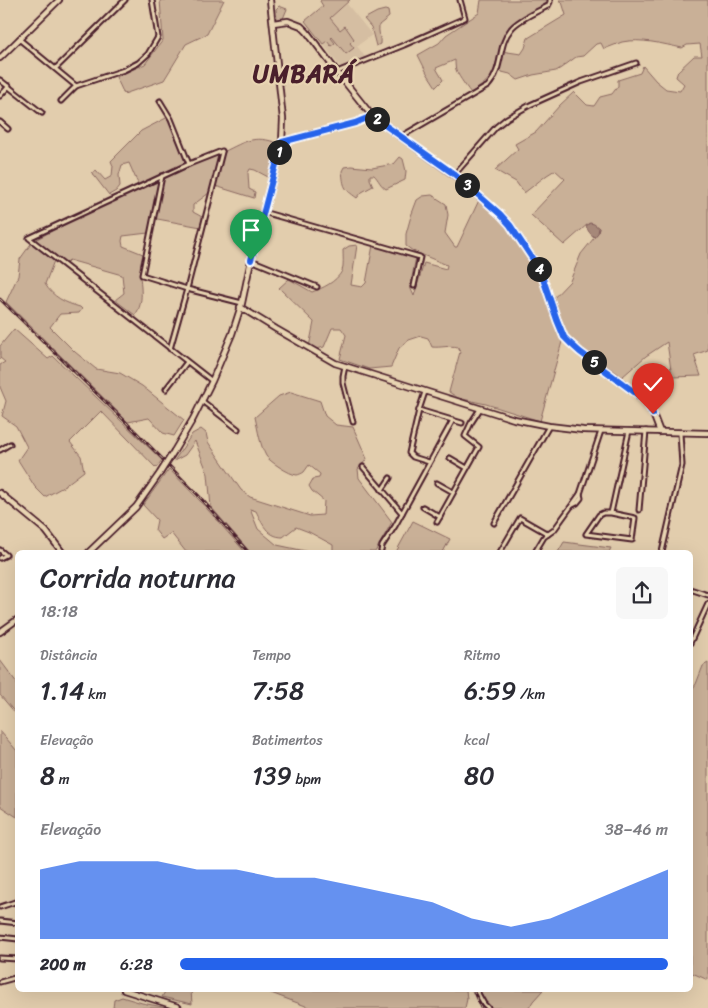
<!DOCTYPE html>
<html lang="pt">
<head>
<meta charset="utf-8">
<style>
	:root { --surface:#fff; --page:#f7f7f7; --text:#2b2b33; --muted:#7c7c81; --accent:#2563eb }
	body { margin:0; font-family:Sriracha,sans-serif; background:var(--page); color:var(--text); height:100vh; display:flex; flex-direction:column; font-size:19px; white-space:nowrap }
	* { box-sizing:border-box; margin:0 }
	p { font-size:16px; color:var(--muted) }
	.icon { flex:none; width:28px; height:28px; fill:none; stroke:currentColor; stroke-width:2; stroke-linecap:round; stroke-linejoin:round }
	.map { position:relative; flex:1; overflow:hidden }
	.details { position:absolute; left:15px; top:550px; width:678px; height:442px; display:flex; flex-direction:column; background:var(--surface); border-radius:8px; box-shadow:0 5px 20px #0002 }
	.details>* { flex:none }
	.pin { position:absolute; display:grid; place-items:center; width:42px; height:42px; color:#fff; margin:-51px -21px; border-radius:50% 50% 50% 0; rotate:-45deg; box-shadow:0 0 5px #0007 }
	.pin .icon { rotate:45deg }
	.km { position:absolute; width:25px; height:25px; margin:-12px; border-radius:50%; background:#222; color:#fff; font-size:14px; line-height:25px; text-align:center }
	.round { display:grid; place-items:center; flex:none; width:52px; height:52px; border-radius:8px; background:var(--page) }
	.head { display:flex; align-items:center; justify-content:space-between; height:85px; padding:0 25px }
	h1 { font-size:28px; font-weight:600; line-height:38px }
	.stats { display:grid; grid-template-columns:repeat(3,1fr); gap:8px; height:85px; padding:5px 25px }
	.stats div { display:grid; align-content:center }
	.stats b { font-size:25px; font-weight:600 }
	.stats small { font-size:14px; font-weight:400 }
	.stats p { font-size:14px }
	.chart { height:140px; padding:10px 25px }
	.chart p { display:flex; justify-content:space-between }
	.chart svg { width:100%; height:90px; margin-top:5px; fill:var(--accent); opacity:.7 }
	ul { padding:0 25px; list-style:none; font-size:16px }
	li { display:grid; grid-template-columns:80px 60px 1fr; align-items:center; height:38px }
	li i { height:12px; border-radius:6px; background:var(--accent) }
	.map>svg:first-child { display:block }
	.built { fill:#d5bea2 }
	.green { fill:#c9b097; stroke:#8a6861 }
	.water { fill:#a68879; stroke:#815e5a }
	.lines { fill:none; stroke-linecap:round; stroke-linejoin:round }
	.minor-casing { stroke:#4a1f2b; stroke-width:7 }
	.tertiary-casing { stroke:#4a1f2b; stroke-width:8 }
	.secondary-casing { stroke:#4a1f2b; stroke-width:8 }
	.minor { stroke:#e8d4b2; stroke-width:3 }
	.tertiary { stroke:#e8d4b2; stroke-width:4.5 }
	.secondary { stroke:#e8d4b2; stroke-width:4.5 }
	.rail-casing { stroke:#4a1f2b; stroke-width:3 }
	.rail { stroke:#e8d4b2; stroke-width:1; stroke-dasharray:4; stroke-linecap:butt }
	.secondary-bridge-casing { stroke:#4a1f2b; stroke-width:8; stroke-linecap:butt }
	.secondary-bridge { stroke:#e8d4b2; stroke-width:4.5 }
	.route-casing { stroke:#fff; stroke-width:10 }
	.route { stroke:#2563eb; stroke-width:6 }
	.labels { text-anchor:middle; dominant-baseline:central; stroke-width:4.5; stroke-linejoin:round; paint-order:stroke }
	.district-label { font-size:24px; font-weight:bold; letter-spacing:1px; fill:#4a1f2b; stroke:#e8d4b2 }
</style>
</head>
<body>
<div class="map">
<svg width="708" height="1008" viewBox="0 0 708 1008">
	<rect width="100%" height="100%" fill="#e2cdad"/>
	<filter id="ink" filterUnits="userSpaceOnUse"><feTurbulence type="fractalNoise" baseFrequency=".02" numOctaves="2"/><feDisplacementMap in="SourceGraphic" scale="10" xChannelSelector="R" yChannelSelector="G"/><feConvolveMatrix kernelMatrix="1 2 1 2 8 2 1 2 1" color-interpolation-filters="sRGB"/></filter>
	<g filter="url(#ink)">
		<polygon class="built" points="347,4 372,35 357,46 366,58 341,68 323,44 339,30 330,18"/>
		<g class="green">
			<polygon points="160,0 224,0 207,34 186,44 164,80 124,94 116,77 145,64 163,40"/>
			<polygon points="321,0 350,0 330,18 340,30 345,26 354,39 350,43 354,48 346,54 332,37 331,38 335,43 331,46 327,41 323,44 305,21 323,6 320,1"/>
			<path d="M481,0H549L547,6L511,27L503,38L501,51L521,54L525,48L528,38L566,15L562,2L559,0H708V350L694,355L701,376L672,377L667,342L646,356L622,377L617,373L574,344L563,338L540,421L486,404L458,398L449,392L460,352L458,347C449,345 441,348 432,347L428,338L421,336L409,340L399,348L391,367L369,369L340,359L346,335L341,328H332L324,347L317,349L309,347L314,322L279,288L289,279L312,292C323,288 336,282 342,271C344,265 343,256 343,250L349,246L357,245L351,285L362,287L366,283L373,245L416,257L410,287L414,296L424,263L446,269L447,265L413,251L406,246V234L411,216L417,200L423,196L432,195L446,204L448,215L445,233L455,247H457L480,198L497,214L509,227L534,263L539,273L549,303L570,281L581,254L598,233L599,228L589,223L564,245L531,215L565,179L555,170C544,176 535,185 524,193L516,182L495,170L518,149L515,144L536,132L560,105L574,92L587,105L594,106L600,97L612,94L618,86V80L640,73L643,66L656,81L666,89L680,91L684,84L676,77L678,71L694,56H702L700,44L687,45L682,48C663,44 641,38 622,42C616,44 610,47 604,49L601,43L596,44L583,56L576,57L561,68L556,71L533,75L518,80L510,74L498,71L501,51H499C493,76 493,78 471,93C469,91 458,75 457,72C455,69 455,63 455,60L436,68L443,80L436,87L427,73L418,55L439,43L446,35L479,13Z"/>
			<polygon points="279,6 287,9 282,21 277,19 276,9"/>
			<path d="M385,10L388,11L389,17L379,25C378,32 381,38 380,44L376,46L371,27L364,19L377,12Z"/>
			<path d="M168,117L188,165C198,161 209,158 219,154C243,143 253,133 280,144L270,178L255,170L250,169L248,173L249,189L255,192L254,198L212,185L209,193L193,205V212L204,218L201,227L152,218L148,233L123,236L122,241L123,246L143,254C142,259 140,265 140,271C140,286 145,302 135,315L115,300L124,293L122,275L69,260L65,264L55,258L45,284C53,297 65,303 80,307L82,309L79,313L60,314L50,327L75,352L96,369L120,373L142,386L184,420L174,436L163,433L149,418L128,422L6,302L18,276L20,259L33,241L139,186L129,163L122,165L119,175L120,186L116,191L109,195L92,173L96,170L105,180L112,176L113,166L111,161L141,131Z"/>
			<path d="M400,157L403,159L406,171L405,180L386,189C380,185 379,180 374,175H370V179L373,186L362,192L357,198C343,188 344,187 342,171L344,167L351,166L372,168L394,164Z"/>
			<polygon points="14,329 48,359 53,356 162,460 156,468 101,411 70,442 81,456 84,471 63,487 45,497 35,487 18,460 27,447 16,426 2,416 6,401 0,387 0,365 5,362 0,358 0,346"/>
			<path d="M291,392L320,401L325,416L336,425L353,427L367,459L358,469L359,478L392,522L375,552H333V545L309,532L296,527L283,537C267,537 262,523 256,511L250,509L258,529L277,545L310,552H250L211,507L208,474L195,441L185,455L174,461L192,434L201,429L206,433L208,442L241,490L250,497L310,516L323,515L324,501L312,491L309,486L313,479L319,478L320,474L309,465L304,472C303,473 298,475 297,475C290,475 269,461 266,456C260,445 258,430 255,417L279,396Z"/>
			<polygon points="169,469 200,501 245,552 186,552 171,533 162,539 155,530 157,520 143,505"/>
			<polygon points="413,521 450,539 443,552 396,552"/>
			<polygon points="564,542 611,548 609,552 558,552"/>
			<polygon points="0,660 17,683 17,715 0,695"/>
			<polygon points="708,663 708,980 690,972 690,692 696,684 703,666"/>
			<polygon points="0,731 17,751 17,817 0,806"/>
			<polygon points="166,990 191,990 192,1004 162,997"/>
			<polygon points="263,990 466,990 467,999 465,1008 311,1008"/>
			<polygon points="480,990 543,990 533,1001 529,1008 492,1008 484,1000"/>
			<polygon points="122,997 142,1003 168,1008 113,1008 114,1000"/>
		</g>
		<path class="water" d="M590,223L594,224L599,228L598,233L594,237C590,234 588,231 586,226Z"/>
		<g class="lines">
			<g class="minor-casing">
				<g id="minor">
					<polyline points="19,39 76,86"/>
					<polyline points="56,68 125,0"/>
					<polyline points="337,72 404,45 465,18 460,0"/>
					<polyline points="0,80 42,113"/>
					<polyline points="0,96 9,86"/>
					<polyline points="61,101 76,86 124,70 138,63 148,54 158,37 152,0"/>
					<polyline points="160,101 171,119 189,164"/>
					<polyline points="0,122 8,129"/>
					<path d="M402,136L488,86C504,68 497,46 511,29C517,20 538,11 548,6L550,2V0"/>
					<polyline points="282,142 355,123 372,116"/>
					<polyline points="454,175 496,127 507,118 530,105 581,82 636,63"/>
					<polyline points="162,176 142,275 187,289 242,303"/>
					<polyline points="263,212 420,257 414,286"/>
					<polyline points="251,260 317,287"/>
					<polyline points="170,349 187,289 222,152"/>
					<polyline points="345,366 343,376 343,383 353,422"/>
					<polyline points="212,381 29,238 189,164 222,151"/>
					<polyline points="166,389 187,362"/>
					<polyline points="425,392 419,410 409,453 413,457 429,462"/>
					<polyline points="202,401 238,429"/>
					<polyline points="419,410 462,423"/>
					<polyline points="0,450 10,444"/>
					<polyline points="450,458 467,468"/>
					<polyline points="363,467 402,513"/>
					<polyline points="437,483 453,492"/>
					<polyline points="382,490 390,478"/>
					<polyline points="573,505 577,503 581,498 580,494 601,431"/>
					<polyline points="423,507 440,517"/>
					<polyline points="639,510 646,431"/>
					<polyline points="611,513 603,513 599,515 586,534 632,540 635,518 611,513 629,431"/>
					<polyline points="437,522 479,447 465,436 471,423 480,409"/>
					<polyline points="494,523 549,426"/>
					<polyline points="0,550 6,555 0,558"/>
					<polyline points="381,551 382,546 395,526 453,420"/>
					<polyline points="500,552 520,518 548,534"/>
					<polyline points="535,552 544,537 554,530 580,494"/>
					<polyline points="662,552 682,465 680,433"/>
					<polyline points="690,589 708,595"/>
					<polyline points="690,643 708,604"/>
					<polyline points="0,907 18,901"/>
					<polyline points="0,921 18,923"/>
					<polyline points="0,937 18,939"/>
					<polyline points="0,958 18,959"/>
					<polyline points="0,982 18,977"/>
					<polyline points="476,990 484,1004 488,1008"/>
				</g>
			</g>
			<g class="tertiary-casing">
				<g id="tertiary">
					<polyline points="273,23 288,21 301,26 307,32 337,72 372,116 454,175 500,214 510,225 540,270 557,320 564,337 570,343 580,352 645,400 653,414 660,432"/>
					<polyline points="0,58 59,0"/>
					<polyline points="0,493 46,531 62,552"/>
					<polyline points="124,990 178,1007 179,1008"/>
				</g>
			</g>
			<g class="secondary-casing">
				<g id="secondary">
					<polyline points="240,307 276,329 335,363 514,419 549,426 583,430 708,433"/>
					<polyline points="174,451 193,419 212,381 232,334 242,303 251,260 282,142 283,119 270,0"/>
					<polyline points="89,552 136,507 160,473"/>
					<polyline points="0,632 18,619"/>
				</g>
			</g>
			<use href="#minor" class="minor"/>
			<use href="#tertiary" class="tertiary"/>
			<use href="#secondary" class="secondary"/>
			<g class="rail-casing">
				<g id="rail">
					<polyline points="0,299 135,431 198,495 248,552"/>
					<polyline points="473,990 481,1008"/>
				</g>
			</g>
			<use href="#rail" class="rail"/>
			<g class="secondary-bridge-casing">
				<polyline id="secondary-bridge" points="160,473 174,451"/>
			</g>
			<use href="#secondary-bridge" class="secondary-bridge"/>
		</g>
	</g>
	<g class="lines" filter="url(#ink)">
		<g class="route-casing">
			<polyline id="route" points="251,260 282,142 355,123 372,116 454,174 500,214 510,225 540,270 557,320 564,337 570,343 580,352 645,400 653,414"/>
		</g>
		<use href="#route" class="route"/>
	</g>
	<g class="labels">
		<g class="district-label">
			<text x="304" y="74">UMBARÁ</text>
		</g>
	</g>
</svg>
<div class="pin" style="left:251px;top:260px;background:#1e9e55"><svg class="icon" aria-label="arrive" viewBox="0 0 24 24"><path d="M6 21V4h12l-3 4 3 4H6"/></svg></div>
<div class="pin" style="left:653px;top:414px;background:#d93025"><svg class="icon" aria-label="check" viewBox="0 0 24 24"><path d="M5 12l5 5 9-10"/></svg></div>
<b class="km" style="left:279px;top:152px">1</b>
<b class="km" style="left:377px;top:119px">2</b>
<b class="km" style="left:467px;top:185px">3</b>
<b class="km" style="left:539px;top:269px">4</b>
<b class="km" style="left:594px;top:362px">5</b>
<section class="details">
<div class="head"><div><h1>Corrida noturna</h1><p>18:18</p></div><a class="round"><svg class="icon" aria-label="share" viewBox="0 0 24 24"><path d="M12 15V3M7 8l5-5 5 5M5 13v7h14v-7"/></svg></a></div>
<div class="stats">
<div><p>Distância</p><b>1.14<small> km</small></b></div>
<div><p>Tempo</p><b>7:58</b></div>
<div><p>Ritmo</p><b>6:59<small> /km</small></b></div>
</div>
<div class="stats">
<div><p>Elevação</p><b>8<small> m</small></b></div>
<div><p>Batimentos</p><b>139<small> bpm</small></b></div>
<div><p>kcal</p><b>80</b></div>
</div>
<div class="chart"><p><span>Elevação</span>38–46 m</p>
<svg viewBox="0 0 160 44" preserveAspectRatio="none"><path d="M0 44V10L10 6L20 6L30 6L40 10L50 10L60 14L70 14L80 18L90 22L100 26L110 34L120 38L130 34L140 26L150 18L160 10V44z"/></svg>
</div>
<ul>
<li><b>200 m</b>6:28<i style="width:100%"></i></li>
</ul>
</section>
</div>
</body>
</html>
